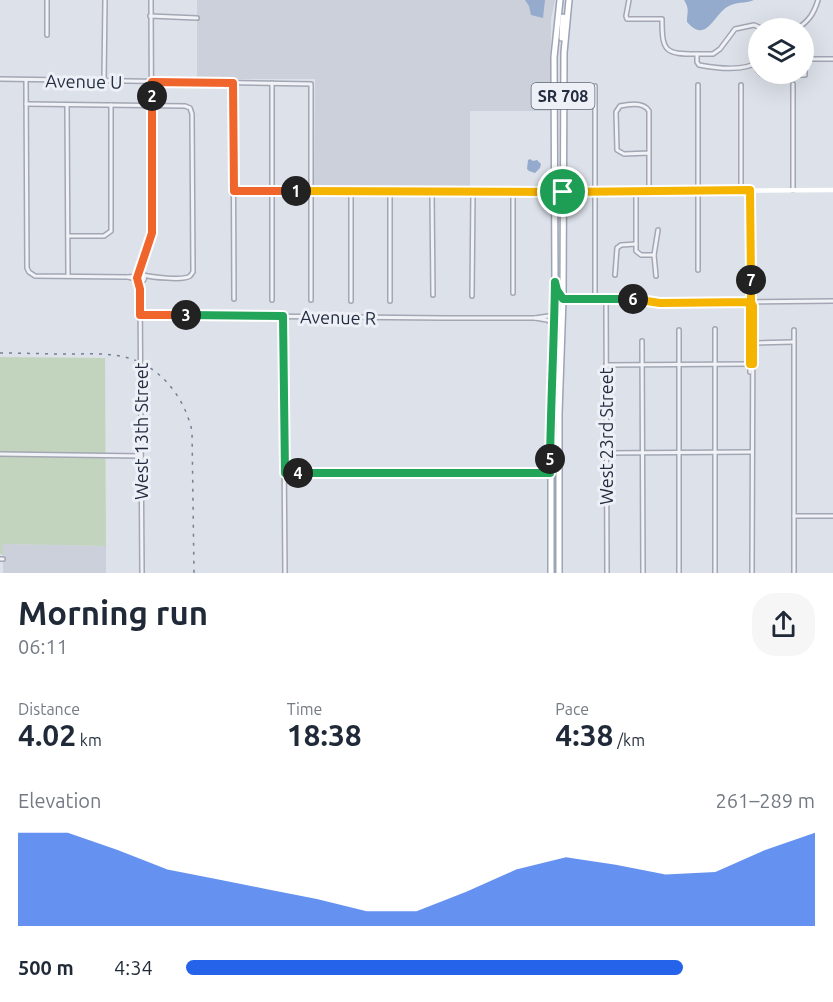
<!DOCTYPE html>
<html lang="en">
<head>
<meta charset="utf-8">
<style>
	:root { --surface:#fff; --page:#f6f6f7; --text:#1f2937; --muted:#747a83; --accent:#2563eb }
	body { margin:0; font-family:Ubuntu,sans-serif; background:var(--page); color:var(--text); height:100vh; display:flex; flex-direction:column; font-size:22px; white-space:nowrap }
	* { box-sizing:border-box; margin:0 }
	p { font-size:20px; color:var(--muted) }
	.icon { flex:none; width:33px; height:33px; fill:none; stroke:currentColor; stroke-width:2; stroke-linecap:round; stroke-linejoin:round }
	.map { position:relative; height:573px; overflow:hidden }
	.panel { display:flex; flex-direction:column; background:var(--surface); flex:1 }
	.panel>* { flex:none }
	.fabs { position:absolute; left:748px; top:18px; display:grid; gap:12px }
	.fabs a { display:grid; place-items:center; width:66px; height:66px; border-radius:50%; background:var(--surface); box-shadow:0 6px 24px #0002; font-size:30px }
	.pin { position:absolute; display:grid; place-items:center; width:51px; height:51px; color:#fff; margin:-26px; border:3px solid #fff; border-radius:50%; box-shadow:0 2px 6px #0007 }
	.km { position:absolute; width:30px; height:30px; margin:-15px; border-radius:50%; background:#222; color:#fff; font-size:16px; line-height:30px; text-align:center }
	.round { display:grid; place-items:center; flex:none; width:63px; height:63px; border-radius:24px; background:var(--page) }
	.headline { display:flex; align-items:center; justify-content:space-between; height:102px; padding:0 18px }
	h1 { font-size:33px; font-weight:700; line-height:45px }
	.metrics { display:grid; grid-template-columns:repeat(3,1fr); gap:9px; height:102px; padding:6px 18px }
	.metrics div { display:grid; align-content:center }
	.metrics b { font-size:30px; font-weight:700 }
	.metrics small { font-size:16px; font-weight:400 }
	.metrics p { font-size:16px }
	.chart { height:168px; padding:12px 18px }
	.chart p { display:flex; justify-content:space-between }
	.chart svg { width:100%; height:108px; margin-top:6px; fill:var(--accent); opacity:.7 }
	ul { padding:0 18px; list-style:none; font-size:20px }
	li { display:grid; grid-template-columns:96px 72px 1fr; align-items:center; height:45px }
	li i { height:15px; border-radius:8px; background:var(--accent) }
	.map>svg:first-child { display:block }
	.built { fill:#cbd0db }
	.green { fill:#c2d4be }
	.water { fill:#94abcd }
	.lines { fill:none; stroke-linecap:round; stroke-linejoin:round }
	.street-casing { stroke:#a2a7b3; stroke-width:6 }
	.primary-casing { stroke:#9ca4b6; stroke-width:8 }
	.street { stroke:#f1f2f7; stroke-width:3 }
	.secondary { stroke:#fff; stroke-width:4.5 }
	.primary { stroke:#fff; stroke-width:5 }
	.rail { stroke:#757f94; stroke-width:1.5; stroke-dasharray:3 6; stroke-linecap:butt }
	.split-1-casing { stroke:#fff; stroke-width:12 }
	.split-2-casing { stroke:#fff; stroke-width:12 }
	.split-3-casing { stroke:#fff; stroke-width:12 }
	.split-4-casing { stroke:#fff; stroke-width:12 }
	.split-5-casing { stroke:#fff; stroke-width:12 }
	.split-6-casing { stroke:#fff; stroke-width:12 }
	.split-7-casing { stroke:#fff; stroke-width:12 }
	.split-8-casing { stroke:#fff; stroke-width:12 }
	.split-1 { stroke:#f5b400; stroke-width:8 }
	.split-2 { stroke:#f0652b; stroke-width:8 }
	.split-3 { stroke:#f0652b; stroke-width:8 }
	.split-4 { stroke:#22a559; stroke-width:8 }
	.split-5 { stroke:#22a559; stroke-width:8 }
	.split-6 { stroke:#22a559; stroke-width:8 }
	.split-7 { stroke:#f5b400; stroke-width:8 }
	.split-8 { stroke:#f5b400; stroke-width:8 }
	.labels { text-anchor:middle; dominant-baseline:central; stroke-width:6; stroke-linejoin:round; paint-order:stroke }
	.shield { fill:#edf0f6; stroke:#616877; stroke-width:1.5 }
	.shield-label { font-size:16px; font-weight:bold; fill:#252d41 }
	.street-label { font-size:18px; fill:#252d41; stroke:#edf0f6 }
</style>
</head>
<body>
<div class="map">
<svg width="833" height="573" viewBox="0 0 833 573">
	<rect width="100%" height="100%" fill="#dde1e9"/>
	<g class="built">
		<polygon points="197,0 555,0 551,19 550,111 470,111 470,189 314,188 315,79 197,79"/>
		<polygon points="3,544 106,546 106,573 3,573"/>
	</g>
	<polygon class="green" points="0,357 105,358 106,546 3,544 3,555 0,554"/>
	<g class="water">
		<polygon points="525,0 545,0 543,18 531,15 529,6"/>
		<path d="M684,0H754C745,4 736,1 727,7C713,16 706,44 687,22C687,11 690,10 684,0Z"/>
		<polygon points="530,159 533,161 537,160 541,164 540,168 535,173 529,171 527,169 528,160"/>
	</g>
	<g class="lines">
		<g class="street-casing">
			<g id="street">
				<path d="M629,0L626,16L627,19H662C662,52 665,54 697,54V62L699,65C715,68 745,72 759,61"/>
				<polyline points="150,16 197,18"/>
				<path d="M798,28C809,21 814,13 818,0"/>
				<polyline points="47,35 47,0"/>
				<polyline points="697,54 713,54 720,49 735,29 754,25 761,28"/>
				<polyline points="754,65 759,72"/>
				<polyline points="761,74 767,76 805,75 805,59 833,59"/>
				<polyline points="0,79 311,84 311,300"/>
				<polyline points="26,80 27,268 29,272 35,276 128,277"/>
				<polyline points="104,81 105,0"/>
				<polyline points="233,83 234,299"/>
				<polyline points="698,85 698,270"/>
				<polyline points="741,85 741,190"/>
				<path d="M26,104L185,106L190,108L192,114L193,272C192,273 191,275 190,276C184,281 151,277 143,275"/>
				<polyline points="67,105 68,276"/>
				<path d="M649,153L624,154L617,150L616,112L620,106C629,104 644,102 649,111V191"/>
				<polyline points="793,190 793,84"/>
				<polyline points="234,191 432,193 555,192"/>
				<polyline points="636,191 636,251 641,255 654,255"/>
				<polyline points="750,191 751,302 753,306 752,573"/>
				<polyline points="351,192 351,301"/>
				<polyline points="390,192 390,301"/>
				<polyline points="513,192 513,293"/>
				<polyline points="432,193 433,295"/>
				<polyline points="68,236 104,236 111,231 111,105"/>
				<circle cx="141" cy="278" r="3.5"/>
				<polyline points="138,275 151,240 152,230 151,0"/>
				<polyline points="615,275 617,248 621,245 636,244"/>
				<polyline points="656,276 654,255 658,230"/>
				<polyline points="136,279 128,277 138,276"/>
				<polyline points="139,281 140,289 142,573"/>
				<polyline points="557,288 563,299 638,299 660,303 833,301"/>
				<polyline points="472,296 473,193"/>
				<polyline points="595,299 595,86"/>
				<polyline points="606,299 607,573"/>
				<polyline points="272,300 272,83"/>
				<polyline points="140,315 444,318 535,318 555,315"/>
				<polyline points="283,317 285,573"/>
				<polyline points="535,318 547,320 553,323"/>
				<polyline points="715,329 715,573"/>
				<polyline points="679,330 679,573"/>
				<polyline points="750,330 751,304"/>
				<polyline points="642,341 643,573"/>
				<polyline points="757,343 793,342"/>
				<polyline points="606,365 751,364"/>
				<polyline points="750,372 750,358"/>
				<polyline points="606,453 752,452"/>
				<polyline points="0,454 141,456"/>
				<polyline points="285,473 550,473"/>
				<polyline points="794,516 833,516"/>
				<polyline points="0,559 3,559"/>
				<polyline points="794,573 794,330"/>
			</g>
		</g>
		<g class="primary-casing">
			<g id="primary">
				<polyline points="562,38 563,17"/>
				<polyline points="552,425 554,430 555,464 558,468"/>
				<polyline points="551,573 551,386 554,345 555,282 554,57 560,0"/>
				<polyline points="559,573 559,413 563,299 564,53 569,0"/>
			</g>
		</g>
		<use href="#street" class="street"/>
		<polyline class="secondary" points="555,192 833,190"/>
		<use href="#primary" class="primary"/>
		<path class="rail" d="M0,353C23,353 46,354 69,354C86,354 103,353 120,356C158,363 184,395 192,431L194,573"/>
	</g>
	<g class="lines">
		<g class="split-1-casing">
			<polyline id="split-1" points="296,191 563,192"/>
		</g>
		<g class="split-2-casing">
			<polyline id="split-2" points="152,96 152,82 233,83 234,191 296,191"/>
		</g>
		<g class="split-3-casing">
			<polyline id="split-3" points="152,96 152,233 137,278 140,289 140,315 186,315"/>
		</g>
		<g class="split-4-casing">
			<polyline id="split-4" points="186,315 283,316 285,473 298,473"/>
		</g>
		<g class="split-5-casing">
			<polyline id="split-5" points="298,473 550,473 550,459"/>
		</g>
		<g class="split-6-casing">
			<path id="split-6" d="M550,459C551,400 554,341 555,282L557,290L563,299H633"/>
		</g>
		<g class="split-7-casing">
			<polyline id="split-7" points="633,299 660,303 751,302 753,306 753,364 750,364 750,305 751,302 751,280"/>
		</g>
		<g class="split-8-casing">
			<polyline id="split-8" points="563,192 750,190 751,280"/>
		</g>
		<use href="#split-1" class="split-1"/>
		<use href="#split-2" class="split-2"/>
		<use href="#split-3" class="split-3"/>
		<use href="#split-4" class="split-4"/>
		<use href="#split-5" class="split-5"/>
		<use href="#split-6" class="split-6"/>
		<use href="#split-7" class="split-7"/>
		<use href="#split-8" class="split-8"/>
	</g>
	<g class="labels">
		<rect class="shield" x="531.5" y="83" width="63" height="26" rx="4.5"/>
		<g class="shield-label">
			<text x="563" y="96">SR 708</text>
		</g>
		<g class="street-label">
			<text transform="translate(84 81) rotate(1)">Avenue U</text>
			<text transform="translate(338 317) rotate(1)">Avenue R</text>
			<text transform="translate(141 431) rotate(-90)">West 13th Street</text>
			<text transform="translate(606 436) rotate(-90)">West 23rd Street</text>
		</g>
	</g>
</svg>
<div class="fabs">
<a><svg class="icon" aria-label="layers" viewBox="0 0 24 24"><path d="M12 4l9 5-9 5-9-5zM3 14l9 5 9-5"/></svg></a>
</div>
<div class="pin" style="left:563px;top:192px;background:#1e9e55"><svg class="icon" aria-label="arrive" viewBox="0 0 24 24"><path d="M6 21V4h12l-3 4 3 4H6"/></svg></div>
<b class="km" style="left:296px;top:191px">1</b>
<b class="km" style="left:152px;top:96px">2</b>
<b class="km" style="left:186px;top:315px">3</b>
<b class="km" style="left:298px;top:473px">4</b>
<b class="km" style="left:550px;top:459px">5</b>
<b class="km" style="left:633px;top:299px">6</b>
<b class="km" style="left:751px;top:280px">7</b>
</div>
<section class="panel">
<div class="headline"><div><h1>Morning run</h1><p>06:11</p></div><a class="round"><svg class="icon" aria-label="share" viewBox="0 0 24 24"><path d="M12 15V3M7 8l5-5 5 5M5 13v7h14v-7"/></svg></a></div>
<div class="metrics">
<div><p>Distance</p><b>4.02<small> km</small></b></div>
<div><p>Time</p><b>18:38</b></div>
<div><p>Pace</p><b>4:38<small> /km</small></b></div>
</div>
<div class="chart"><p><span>Elevation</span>261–289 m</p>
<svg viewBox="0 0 160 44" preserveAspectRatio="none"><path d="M0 44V6L10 6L20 13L30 21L40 25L50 29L60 33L70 38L80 38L90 30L100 21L110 16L120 19L130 23L140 22L150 13L160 6V44z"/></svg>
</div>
<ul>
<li><b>500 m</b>4:34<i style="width:79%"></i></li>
</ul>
</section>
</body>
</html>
